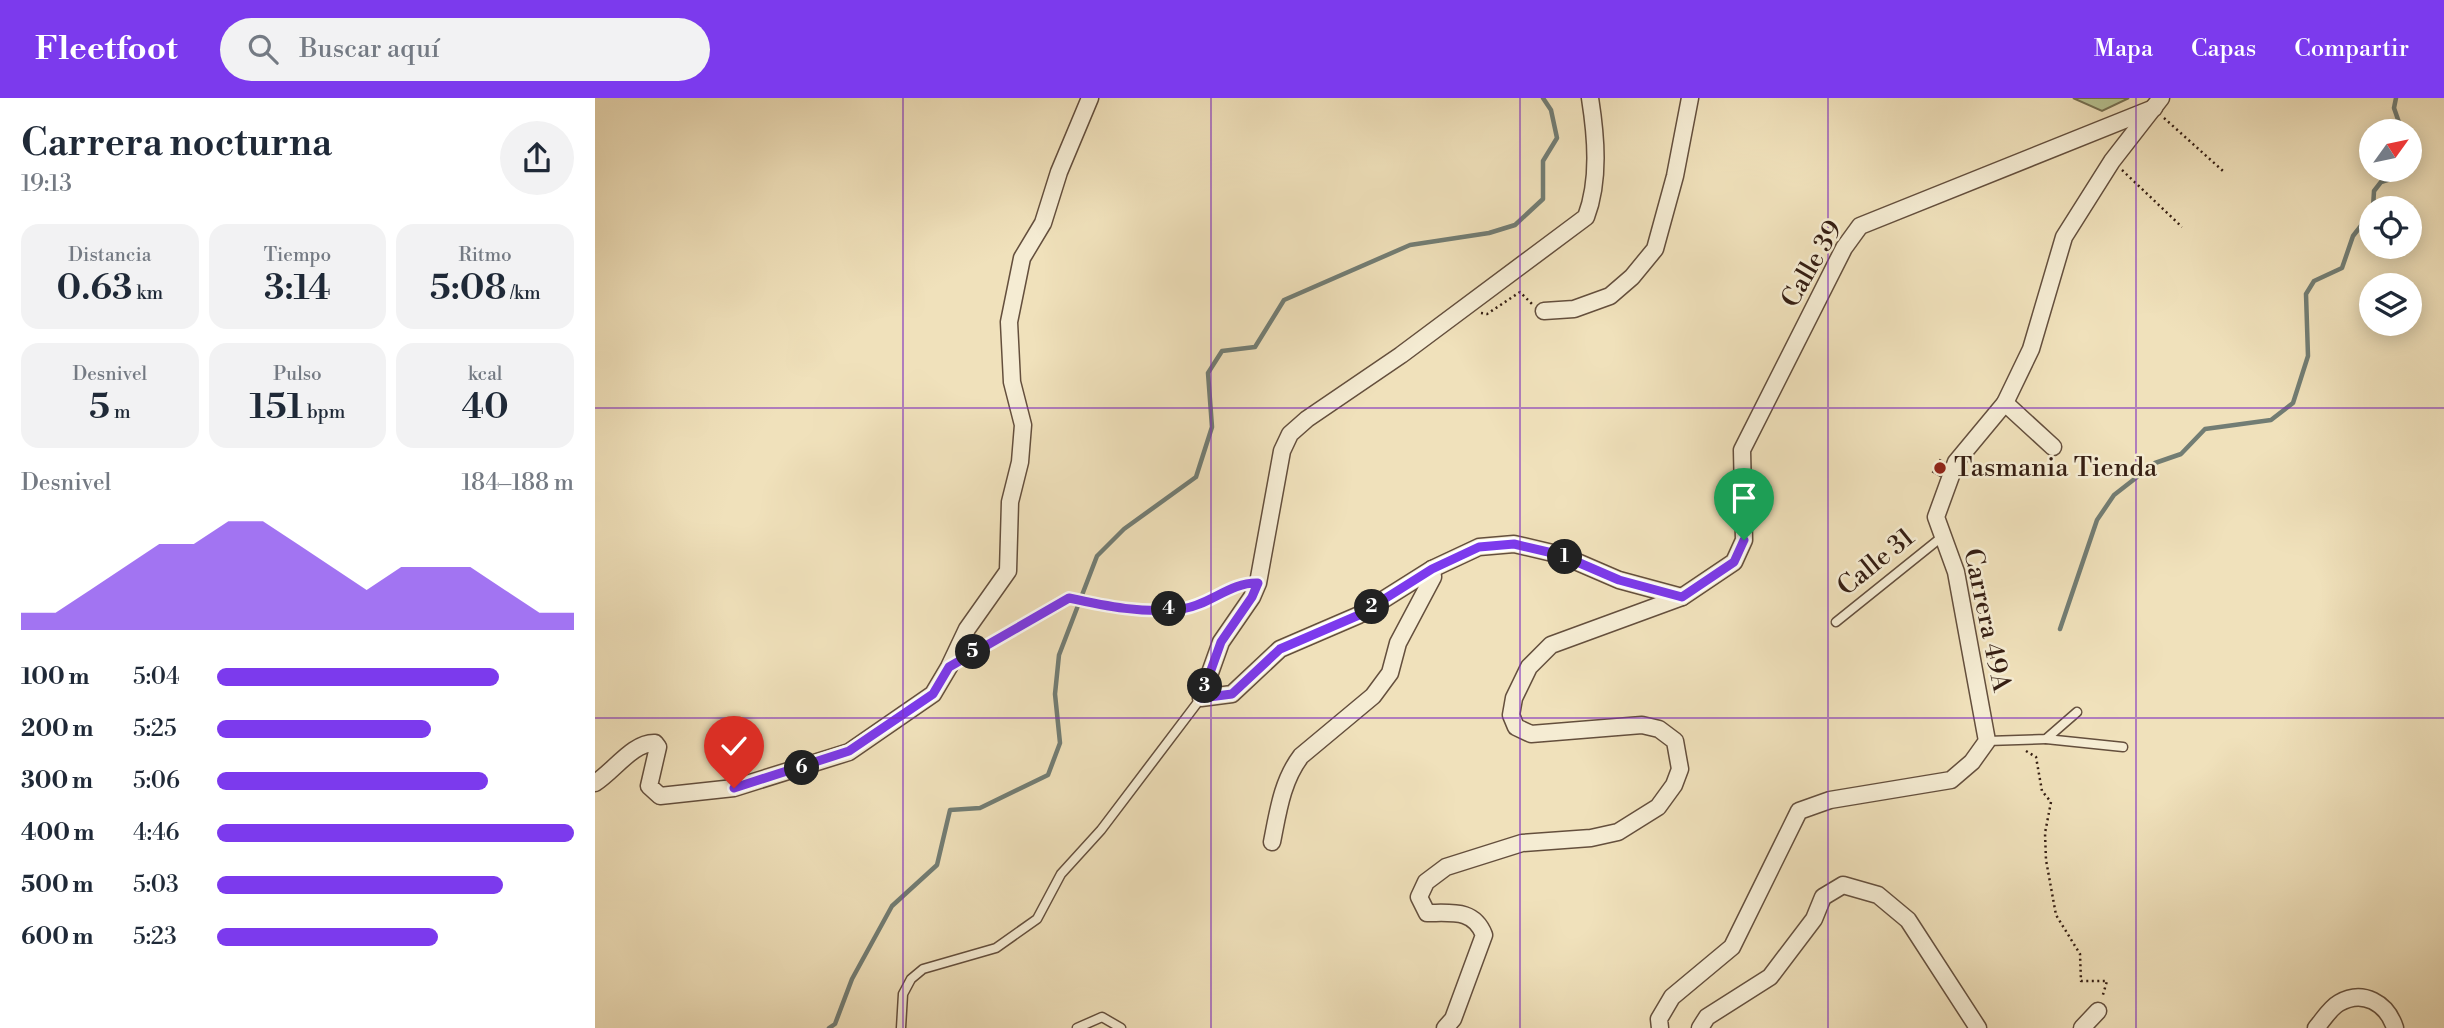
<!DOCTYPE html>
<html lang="es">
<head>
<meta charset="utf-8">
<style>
	:root { --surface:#fff; --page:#f2f2f3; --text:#1f2937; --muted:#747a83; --accent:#7c3aed }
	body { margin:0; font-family:"Libre Bodoni",serif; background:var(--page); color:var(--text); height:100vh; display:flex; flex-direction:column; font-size:26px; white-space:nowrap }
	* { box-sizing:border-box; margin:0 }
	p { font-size:23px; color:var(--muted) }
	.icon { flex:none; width:38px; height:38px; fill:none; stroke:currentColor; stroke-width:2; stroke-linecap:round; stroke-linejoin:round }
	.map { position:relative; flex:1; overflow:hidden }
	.panel { display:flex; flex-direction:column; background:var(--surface); width:595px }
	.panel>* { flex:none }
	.needle { width:46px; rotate:57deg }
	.controls { position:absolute; left:1764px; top:21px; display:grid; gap:14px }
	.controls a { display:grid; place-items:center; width:63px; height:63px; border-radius:50%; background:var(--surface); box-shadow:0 4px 18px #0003; font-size:35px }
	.pin { position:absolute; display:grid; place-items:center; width:60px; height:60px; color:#fff; margin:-72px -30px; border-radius:50% 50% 50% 0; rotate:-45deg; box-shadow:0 0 7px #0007 }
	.pin .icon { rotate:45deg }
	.km { position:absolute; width:35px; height:35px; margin:-18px; border-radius:50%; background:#222; color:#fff; font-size:19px; line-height:35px; text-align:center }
	.round { display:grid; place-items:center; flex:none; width:74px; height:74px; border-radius:37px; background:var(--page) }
	.head { display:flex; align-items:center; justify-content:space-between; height:119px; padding:0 21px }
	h1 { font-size:38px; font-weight:600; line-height:52px }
	.metrics { display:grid; grid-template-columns:repeat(3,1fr); gap:10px; height:119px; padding:7px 21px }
	.metrics div { display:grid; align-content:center; border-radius:18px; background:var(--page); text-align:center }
	.metrics b { font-size:35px; font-weight:600 }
	.metrics small { font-size:19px; font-weight:400 }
	.metrics p { font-size:19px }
	.chart { height:196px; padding:14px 21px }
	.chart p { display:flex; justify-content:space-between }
	.chart svg { width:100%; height:126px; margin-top:7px; fill:var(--accent); opacity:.7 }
	ul { padding:0 21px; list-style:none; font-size:23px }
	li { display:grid; grid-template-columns:112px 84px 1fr; align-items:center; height:52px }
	li i { height:18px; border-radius:9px; background:var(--accent) }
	header { display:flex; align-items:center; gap:42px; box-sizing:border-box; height:98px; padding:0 35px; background:var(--accent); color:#fff }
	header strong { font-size:33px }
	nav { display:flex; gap:38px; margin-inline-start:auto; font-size:24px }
	.search { width:490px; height:63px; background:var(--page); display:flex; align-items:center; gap:18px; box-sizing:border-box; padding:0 24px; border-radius:38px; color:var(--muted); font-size:26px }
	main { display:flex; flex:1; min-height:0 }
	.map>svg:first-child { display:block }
	.green { fill:#b7c392; stroke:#767052; stroke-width:2 }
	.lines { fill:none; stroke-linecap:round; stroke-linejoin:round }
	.stream { stroke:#727d74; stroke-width:4.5 }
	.building { fill:#e6ab92; stroke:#351e13; stroke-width:2 }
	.lane-casing { stroke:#644f3d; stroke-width:11 }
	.street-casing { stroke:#644f3d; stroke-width:19 }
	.path { stroke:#351e13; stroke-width:2.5; stroke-dasharray:2 3.5; stroke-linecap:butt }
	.lane { stroke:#f5ecd3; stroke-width:8 }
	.street { stroke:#f5ecd3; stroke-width:16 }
	.route-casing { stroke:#fff; stroke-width:14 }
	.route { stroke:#7c3aed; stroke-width:9 }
	.grid { fill:none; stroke:#7b2cbf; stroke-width:2; stroke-opacity:0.55 }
	.poi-dot { fill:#8f2418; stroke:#f5ecd3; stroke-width:2.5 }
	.labels { text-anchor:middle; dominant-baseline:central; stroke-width:5; stroke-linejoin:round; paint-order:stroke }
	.street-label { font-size:26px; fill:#351e13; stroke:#f5ecd3 }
	.poi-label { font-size:26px; fill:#351e13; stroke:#f5ecd3; text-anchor:start }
</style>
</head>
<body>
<header>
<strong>Fleetfoot</strong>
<div class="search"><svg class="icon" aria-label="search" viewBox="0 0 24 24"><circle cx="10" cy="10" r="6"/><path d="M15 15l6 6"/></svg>Buscar aquí</div>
<nav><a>Mapa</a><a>Capas</a><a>Compartir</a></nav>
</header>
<main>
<section class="panel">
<div class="head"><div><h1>Carrera nocturna</h1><p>19:13</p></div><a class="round"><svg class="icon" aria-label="share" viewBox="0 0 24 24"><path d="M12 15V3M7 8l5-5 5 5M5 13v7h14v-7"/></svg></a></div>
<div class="metrics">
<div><p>Distancia</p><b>0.63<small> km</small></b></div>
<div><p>Tiempo</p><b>3:14</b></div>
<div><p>Ritmo</p><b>5:08<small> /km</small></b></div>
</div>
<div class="metrics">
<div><p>Desnivel</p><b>5<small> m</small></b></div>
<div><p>Pulso</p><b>151<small> bpm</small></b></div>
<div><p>kcal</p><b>40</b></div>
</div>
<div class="chart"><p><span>Desnivel</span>184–188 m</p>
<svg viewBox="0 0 160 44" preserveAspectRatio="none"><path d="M0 44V38L10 38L20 30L30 22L40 14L50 14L60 6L70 6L80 14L90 22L100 30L110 22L120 22L130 22L140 30L150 38L160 38V44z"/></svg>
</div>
<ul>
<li><b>100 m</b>5:04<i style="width:79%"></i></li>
<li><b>200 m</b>5:25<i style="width:60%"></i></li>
<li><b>300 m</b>5:06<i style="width:76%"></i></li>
<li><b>400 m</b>4:46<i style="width:100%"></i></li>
<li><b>500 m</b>5:03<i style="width:80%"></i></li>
<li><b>600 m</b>5:23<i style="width:62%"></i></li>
</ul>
</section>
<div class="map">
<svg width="1849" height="930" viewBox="0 0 1849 930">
	<rect width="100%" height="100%" fill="#f0e1bb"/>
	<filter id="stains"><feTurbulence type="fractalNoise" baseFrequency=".00286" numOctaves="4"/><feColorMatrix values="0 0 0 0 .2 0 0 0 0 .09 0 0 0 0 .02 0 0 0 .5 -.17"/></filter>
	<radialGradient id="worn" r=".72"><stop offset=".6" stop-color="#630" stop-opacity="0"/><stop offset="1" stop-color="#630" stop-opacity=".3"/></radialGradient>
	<polygon class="green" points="1478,0 1534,0 1507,13"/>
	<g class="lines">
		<g class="stream">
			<polyline points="1801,0 1799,10 1807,33"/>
			<polyline points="1815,44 1815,53"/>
			<polyline points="1778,110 1779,93 1786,84 1805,78 1811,72"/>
			<polyline points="1465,531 1502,422 1519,397 1560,365 1586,356 1610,331 1676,322 1698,305 1713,258 1711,196 1719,183 1747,170 1758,138 1776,115"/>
			<polyline points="234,930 240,926 257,881 297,808 342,767 355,712 385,710 453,677 465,645 460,596 464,557 502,458 529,431 601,379 617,329 613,275 627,253 660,249 689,202 815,147 894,135 920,127 948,101 948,63 962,40 956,12 948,0"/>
		</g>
	</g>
	<polygon class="building" points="1345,362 1352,366 1345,378 1338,374"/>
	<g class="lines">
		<g class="lane-casing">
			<g id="lane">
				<polyline points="1241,524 1348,438"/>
				<polyline points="1451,641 1528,649"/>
				<polyline points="1392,643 1451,641 1482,614"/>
				<polyline points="306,930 308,896 316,881 328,871 401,850 442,821 466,776 506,732 606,600"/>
				<polyline points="482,930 507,919 526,930"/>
			</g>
		</g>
		<g class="street-casing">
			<g id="street">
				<path d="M995,0C1001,38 1005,82 991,119L806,257L712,321L695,336L687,353L663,485L657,499L626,544L606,600L637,596L685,551L764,517L837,471L884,449L919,446L966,457L1024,482L1087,499"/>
				<polyline points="949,213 979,211 1015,198 1037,179 1060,151 1080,78 1095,0"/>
				<polyline points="1410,305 1458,349"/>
				<path d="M0,685C19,673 38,644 60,645L63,649L54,688L65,698L139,690L254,654L338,596L354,569L372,531L413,473L415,404L425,364L428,327L417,284L414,224L427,160L448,125L464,74L495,0"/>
				<path d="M677,744C683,714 687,683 706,658L778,598L795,575L803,545L838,479L837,471"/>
				<path d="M850,930L858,921L889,837C879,811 857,815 832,815L824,799L831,784L851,769L927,745L996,740L1023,734L1063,709L1079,687L1085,671L1080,643L1064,631L1047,627L936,636L921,629L916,617L919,600L934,569L956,547L1087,499L1139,464L1149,442L1147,352L1249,150L1265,128L1559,10"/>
				<polyline points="1065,930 1064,921 1077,899 1137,849 1204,713 1235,702 1356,682 1377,664 1392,643 1361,474 1341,419 1361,364 1410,305 1436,251 1469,139 1517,63 1566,0"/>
				<polyline points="1105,930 1112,919 1175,879 1219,821 1228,799 1248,787 1283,797 1313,822 1383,930"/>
				<polyline points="1487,930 1503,913"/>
				<path d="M1721,930C1728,922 1735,910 1744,905C1768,891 1792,905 1800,930"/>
			</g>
		</g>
		<g class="path">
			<polyline points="1569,20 1628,73"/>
			<polyline points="1527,72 1587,129"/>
			<polyline points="886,215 892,216 925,194 937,206"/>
			<path d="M379,554L474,500C508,508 556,517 590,510C610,506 628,495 646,486"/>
			<polyline points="1431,653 1441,659 1447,693 1456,704 1450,735 1451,762 1461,817 1485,856 1486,883 1512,883 1507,900"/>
		</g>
		<use href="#lane" class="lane"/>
		<use href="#street" class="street"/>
	</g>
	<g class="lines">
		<g class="route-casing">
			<path id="route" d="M139,690L254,653L338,596L354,569L474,500C510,508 550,516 587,511C615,507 635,484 663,485L657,499L626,544L606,600L637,596L685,551L764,517L837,471L884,449L919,446L966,457L1024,482L1087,499L1139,464L1149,442"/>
		</g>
		<use href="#route" class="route"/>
	</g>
	<path class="grid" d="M308,0V930M616,0V930M925,0V930M1233,0V930M1541,0V930M0,310H1849M0,620H1849"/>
	<circle class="poi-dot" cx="1345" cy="370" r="7"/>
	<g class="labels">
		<g class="street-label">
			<text transform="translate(1217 166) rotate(-60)">Calle 39</text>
			<text transform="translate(1281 464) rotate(-39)">Calle 31</text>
			<text transform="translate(1392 522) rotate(78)">Carrera 49A</text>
		</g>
		<g class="poi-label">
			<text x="1359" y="370">Tasmania Tienda</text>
		</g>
	</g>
	<rect width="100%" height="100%" filter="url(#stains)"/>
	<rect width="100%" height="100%" fill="url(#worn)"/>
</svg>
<div class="controls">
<a><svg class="needle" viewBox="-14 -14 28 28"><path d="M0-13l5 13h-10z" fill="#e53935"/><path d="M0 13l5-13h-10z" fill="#747a83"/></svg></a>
<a><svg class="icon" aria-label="locate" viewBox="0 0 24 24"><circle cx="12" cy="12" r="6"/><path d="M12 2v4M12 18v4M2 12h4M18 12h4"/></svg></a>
<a><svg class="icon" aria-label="layers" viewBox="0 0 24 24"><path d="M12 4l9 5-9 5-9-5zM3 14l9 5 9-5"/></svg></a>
</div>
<div class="pin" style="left:1149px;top:442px;background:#1e9e55"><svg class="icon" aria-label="arrive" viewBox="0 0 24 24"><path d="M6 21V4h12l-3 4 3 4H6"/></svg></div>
<div class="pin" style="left:139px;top:690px;background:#d93025"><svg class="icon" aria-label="check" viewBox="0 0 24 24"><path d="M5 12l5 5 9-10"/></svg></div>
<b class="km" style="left:970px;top:459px">1</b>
<b class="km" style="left:777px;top:509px">2</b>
<b class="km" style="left:610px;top:588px">3</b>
<b class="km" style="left:574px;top:511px">4</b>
<b class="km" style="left:378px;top:554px">5</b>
<b class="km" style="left:207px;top:670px">6</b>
</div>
</main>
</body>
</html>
